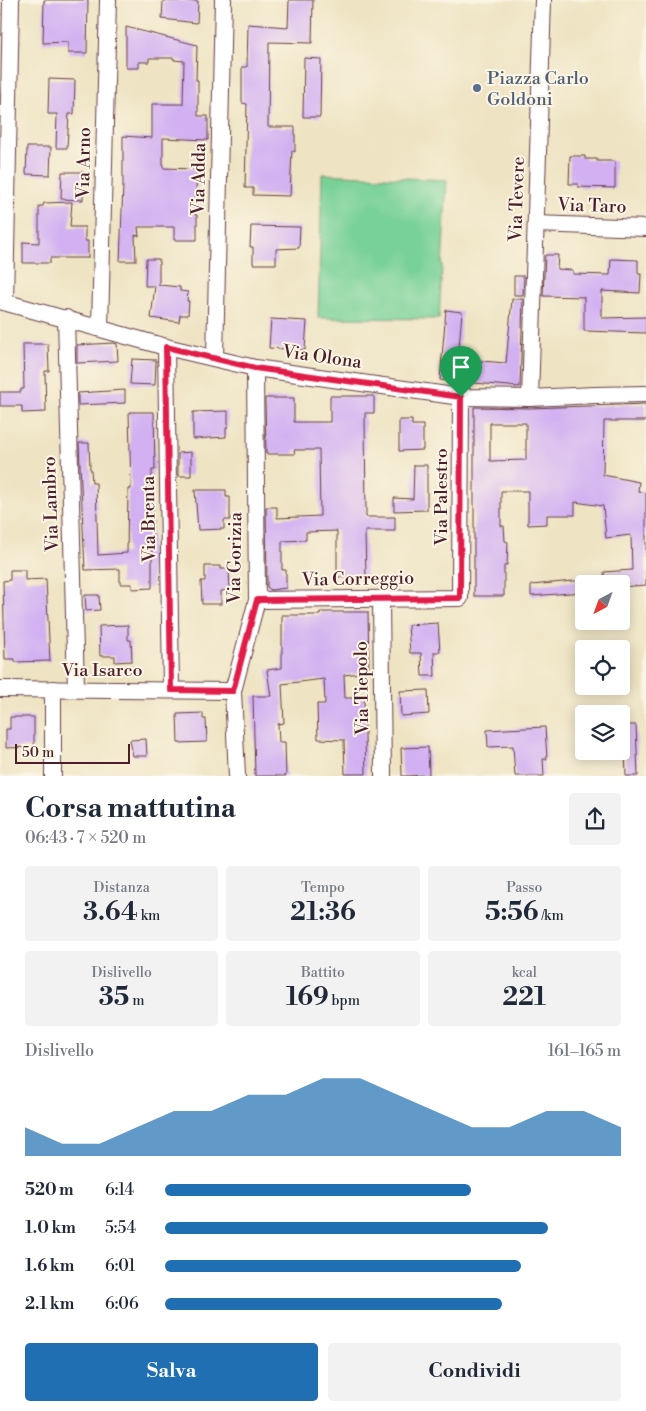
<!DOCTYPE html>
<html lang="it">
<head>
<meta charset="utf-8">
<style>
	:root { --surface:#fff; --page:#f2f2f3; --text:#1f2937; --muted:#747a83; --accent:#1f6fb2 }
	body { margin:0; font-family:"Libre Bodoni",serif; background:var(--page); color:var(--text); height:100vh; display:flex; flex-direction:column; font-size:19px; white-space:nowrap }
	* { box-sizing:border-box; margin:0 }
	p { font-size:16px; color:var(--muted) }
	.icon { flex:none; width:28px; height:28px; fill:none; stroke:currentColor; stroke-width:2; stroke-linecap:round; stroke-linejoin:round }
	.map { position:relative; height:776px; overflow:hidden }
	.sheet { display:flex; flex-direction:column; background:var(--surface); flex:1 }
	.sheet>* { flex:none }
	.needle { width:32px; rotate:221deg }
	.fabs { position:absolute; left:575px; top:575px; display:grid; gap:10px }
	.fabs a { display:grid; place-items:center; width:55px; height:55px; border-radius:5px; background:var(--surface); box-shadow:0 2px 12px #0003; font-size:25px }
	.scale { position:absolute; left:15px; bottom:12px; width:115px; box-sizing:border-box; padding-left:5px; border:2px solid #4a1f2b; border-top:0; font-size:14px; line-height:18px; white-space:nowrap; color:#4a1f2b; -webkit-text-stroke:4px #fcf5e5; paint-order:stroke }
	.pin { position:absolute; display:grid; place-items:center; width:42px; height:42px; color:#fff; margin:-51px -21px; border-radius:50% 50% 50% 0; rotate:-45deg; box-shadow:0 0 5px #0007 }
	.pin .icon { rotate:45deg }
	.round { display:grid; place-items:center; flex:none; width:52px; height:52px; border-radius:5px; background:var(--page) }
	.summary { display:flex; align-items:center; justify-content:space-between; height:85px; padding:0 25px }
	h1 { font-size:28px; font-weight:700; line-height:38px }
	.stats { display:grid; grid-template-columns:repeat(3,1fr); gap:8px; height:85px; padding:5px 25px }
	.stats div { display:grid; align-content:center; border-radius:5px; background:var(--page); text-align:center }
	.stats b { font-size:25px; font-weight:700 }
	.stats small { font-size:14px; font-weight:400 }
	.stats p { font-size:14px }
	.chart { height:140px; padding:10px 25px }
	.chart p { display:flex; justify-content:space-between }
	.chart svg { width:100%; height:90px; margin-top:5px; fill:var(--accent); opacity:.7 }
	.primary-button { display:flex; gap:10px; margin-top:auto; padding:10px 25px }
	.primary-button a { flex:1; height:58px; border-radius:5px; background:var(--accent); color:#fff; font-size:20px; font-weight:700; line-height:58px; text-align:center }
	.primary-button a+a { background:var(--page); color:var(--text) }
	ul { padding:0 25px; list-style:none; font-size:16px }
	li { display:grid; grid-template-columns:80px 60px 1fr; align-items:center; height:38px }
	li i { height:12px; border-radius:6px; background:var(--accent) }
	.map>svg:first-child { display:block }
	.green { fill:#78d197; stroke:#617861 }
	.building { fill:#d2b0f2; fill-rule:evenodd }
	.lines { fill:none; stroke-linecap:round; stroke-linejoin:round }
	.minor-casing { stroke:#633c42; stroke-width:18 }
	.minor { stroke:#fff; stroke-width:16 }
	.route-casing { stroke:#fff; stroke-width:10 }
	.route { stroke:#e11d48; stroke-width:6 }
	.service-dot { fill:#5c6f8a; stroke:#fcf5e5; stroke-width:2 }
	.labels { text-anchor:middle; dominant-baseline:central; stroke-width:4; stroke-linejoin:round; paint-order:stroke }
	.service-label { font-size:18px; fill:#4e5e75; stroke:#fcf5e5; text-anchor:start }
	.street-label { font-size:18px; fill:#4a1f2b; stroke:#fcf5e5 }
</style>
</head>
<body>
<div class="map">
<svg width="646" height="776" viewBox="0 0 646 776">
	<rect width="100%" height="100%" fill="#fcf5e5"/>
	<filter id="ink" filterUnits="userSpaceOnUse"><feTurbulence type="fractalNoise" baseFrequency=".02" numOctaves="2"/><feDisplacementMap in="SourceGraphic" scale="10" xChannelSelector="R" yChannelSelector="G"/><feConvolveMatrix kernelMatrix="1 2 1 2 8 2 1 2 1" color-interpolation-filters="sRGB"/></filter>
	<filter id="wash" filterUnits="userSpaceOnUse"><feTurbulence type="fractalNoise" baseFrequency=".0096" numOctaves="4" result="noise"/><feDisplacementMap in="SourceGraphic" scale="20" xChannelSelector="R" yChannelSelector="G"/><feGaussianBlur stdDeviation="1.12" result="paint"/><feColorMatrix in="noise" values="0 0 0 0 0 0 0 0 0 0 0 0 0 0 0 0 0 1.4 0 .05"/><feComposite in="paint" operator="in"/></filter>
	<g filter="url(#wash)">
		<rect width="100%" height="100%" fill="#eee3c2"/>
		<polygon class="green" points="322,174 447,180 439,319 318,318"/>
		<g id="blocks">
			<g class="building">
				<polygon points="44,0 88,0 87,53 68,53 68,42 43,43"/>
				<polygon points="289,0 313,0 312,43 269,42 268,127 295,127 295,152 292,150 290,196 253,195 253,188 245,188 247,104 242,103 242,67 247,67 248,24 288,27"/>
				<polygon points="163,1 198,1 197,23 162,19"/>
				<polygon points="126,27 197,45 196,80 198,80 198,116 208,116 208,140 163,138 163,168 197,169 195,215 197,215 197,240 174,240 174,227 138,227 139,236 135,235 136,261 120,261 123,185 123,136 152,138 152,104 183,104 184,61 174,60 174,58 149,58 149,62 139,62 139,68 126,68"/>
				<polygon points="304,58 321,59 320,117 303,117"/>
				<polygon points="49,79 75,80 74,114 69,114 67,148 56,148 57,114 48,114"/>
				<polygon points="27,147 51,147 50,175 26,174"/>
				<polygon points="570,156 585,156 585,159 597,159 597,161 615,161 615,188 578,187 578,184 569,184"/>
				<polygon points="62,172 83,172 83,200 61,199"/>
				<polygon points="72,202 70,227 85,227 85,241 88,241 88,258 50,258 50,263 23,263 23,242 39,243 39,206 43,206 44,203"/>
				<polygon points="251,226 300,227 299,248 276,249 276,264 253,264 253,247 250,247"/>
				<polygon points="545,255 558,255 557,269 573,270 573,274 610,275 611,259 638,260 638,274 641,274 640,293 602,291 602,318 646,317 646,333 584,331 584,297 543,296"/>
				<polygon points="146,259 159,259 159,285 180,287 180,291 188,292 187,301 189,301 188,315 180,315 179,322 151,318 155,286 145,286"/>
				<polygon points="514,276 524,276 523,295 514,295"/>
				<polygon points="512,299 523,299 520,387 440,380 446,310 462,312 458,359 506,363"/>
				<polygon points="271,319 307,321 305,350 269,348"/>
				<polygon points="114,343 117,344 118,361 77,363 77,345"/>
				<polygon points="23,344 48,344 49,371 45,371 46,412 22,413 22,406 0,406 0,392 21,392 21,389 24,389"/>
				<polygon points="132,359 156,360 155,385 130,384"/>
				<polygon points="125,390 125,403 78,405 78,393"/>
				<polygon points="330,396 374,396 374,413 365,413 366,517 395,517 395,531 365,531 366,577 337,577 337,531 306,532 306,540 282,541 282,570 286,570 286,588 271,590 267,587 266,507 277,507 277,518 320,516 319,450 294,450 295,454 266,454 265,398 294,398 294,422 330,422"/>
				<path d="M646,404V421H604L603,475L639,482L638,491L646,493V585L621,587V584H605L604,572L632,570L631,535L606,538L603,506L575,502V515H547V524L528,525V491H501V526H504L505,541L508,542L507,565L504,566V596H474V407L530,408ZM490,423H526V460L490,461Z"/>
				<polygon points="228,411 228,427 226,428 226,437 193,439 193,412"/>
				<polygon points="129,412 154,412 155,470 152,470 152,588 132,589 132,584 120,584 120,569 85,570 79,443 89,443 90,469 91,469 92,483 96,483 98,555 127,553 128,489 131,489"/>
				<polygon points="399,420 412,420 412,425 423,425 423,450 399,451"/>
				<polygon points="191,452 191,476 178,476 178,453"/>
				<polygon points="414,465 427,465 427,510 394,511 394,498 413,499"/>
				<polygon points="195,490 226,490 226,497 230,497 230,520 224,520 224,529 198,530"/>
				<polygon points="205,566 221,566 221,569 229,569 230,590 221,591 221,604 202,604 201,581 205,581"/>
				<polygon points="10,570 25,570 25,580 46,579 50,661 15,662 15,659 5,659 3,581 10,580"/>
				<polygon points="584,580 584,592 531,596 531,585"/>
				<polygon points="85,595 99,595 100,610 86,611"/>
				<polygon points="320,612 368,612 369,672 344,675 345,698 364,698 366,774 345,774 344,740 318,739 317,704 325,704 324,679 282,684 284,723 278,724 279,742 285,742 286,776 255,776 253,696 271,696 267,670 282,668 282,615 320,615"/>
				<polygon points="438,623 440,652 434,652 435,676 422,676 421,653 410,653 408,625"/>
				<polygon points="128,625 128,640 131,640 132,661 115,662 115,656 100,656 99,626"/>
				<polygon points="428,690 429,714 401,716 400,691"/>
				<polygon points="203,713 203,719 206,719 207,742 178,743 177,714"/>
				<polygon points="10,717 34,717 34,747 6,748 6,729 10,729"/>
				<polygon points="624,725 636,725 638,776 626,776"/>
				<polygon points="545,727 547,759 543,759 544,776 515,776 513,746 488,747 487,730"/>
				<polygon points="146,739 147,756 133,756 130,740"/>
				<polygon points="428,747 429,775 402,776 401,748"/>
			</g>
		</g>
	</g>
	<g filter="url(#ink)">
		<use href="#blocks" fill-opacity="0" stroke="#633c42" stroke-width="1"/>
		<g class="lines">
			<g class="minor-casing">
				<g id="minor">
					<polyline points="536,224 646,228"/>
					<polyline points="0,301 166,347 255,368 461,397 530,398 595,395 646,394"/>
					<polyline points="5,302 11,0"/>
					<polyline points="66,318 76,689"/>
					<polyline points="100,328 108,0"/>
					<polyline points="166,347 171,690"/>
					<polyline points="215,358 223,0"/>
					<polyline points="530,398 543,0"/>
					<polyline points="381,599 383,776"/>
					<polyline points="257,600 460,598 461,397"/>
					<polyline points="0,689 233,691"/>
					<polyline points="53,689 53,776"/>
					<polyline points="237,776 233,691 257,600 255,368"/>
				</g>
			</g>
			<use href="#minor" class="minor"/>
		</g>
	</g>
	<g class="lines" filter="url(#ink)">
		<g class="route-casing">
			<polygon id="route" points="166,347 255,368 461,397 460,598 257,600 233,691 171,690"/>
		</g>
		<use href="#route" class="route"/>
	</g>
	<circle class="service-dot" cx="477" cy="88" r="5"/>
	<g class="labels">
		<g class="service-label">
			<text x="487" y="78">Piazza Carlo<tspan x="487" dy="21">Goldoni</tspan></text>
		</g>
		<g class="street-label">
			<text transform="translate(84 163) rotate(-89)">Via Arno</text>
			<text transform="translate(199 179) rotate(-89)">Via Adda</text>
			<text transform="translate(517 199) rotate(-88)">Via Tevere</text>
			<text transform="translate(592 206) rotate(2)">Via Taro</text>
			<text transform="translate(322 357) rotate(8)">Via Olona</text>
			<text transform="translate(441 497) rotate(-90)">Via Palestro</text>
			<text transform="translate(51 504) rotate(-92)">Via Lambro</text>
			<text transform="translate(149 519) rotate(-91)">Via Brenta</text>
			<text transform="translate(235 558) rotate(-89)">Via Gorizia</text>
			<text transform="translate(358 579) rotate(-1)">Via Correggio</text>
			<text x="102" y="670">Via Isarco</text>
			<text transform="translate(362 688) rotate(-91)">Via Tiepolo</text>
		</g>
	</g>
</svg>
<div class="fabs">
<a><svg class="needle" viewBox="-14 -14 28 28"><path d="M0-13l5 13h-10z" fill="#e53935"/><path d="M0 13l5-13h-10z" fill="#747a83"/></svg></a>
<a><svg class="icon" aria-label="locate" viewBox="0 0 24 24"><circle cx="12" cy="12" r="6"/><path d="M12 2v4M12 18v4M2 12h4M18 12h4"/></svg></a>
<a><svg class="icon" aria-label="layers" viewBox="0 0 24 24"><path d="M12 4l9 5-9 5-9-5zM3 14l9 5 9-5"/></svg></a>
</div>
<div class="scale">50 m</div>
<div class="pin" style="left:461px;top:397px;background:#1e9e55"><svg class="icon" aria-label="arrive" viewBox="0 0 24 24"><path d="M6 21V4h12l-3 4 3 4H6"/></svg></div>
</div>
<section class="sheet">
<div class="summary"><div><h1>Corsa mattutina</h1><p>06:43 · 7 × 520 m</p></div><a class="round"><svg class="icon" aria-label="share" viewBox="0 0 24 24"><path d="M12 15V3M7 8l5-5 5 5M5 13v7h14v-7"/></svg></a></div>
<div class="stats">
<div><p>Distanza</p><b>3.64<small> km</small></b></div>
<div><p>Tempo</p><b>21:36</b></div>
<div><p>Passo</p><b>5:56<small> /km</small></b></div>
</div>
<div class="stats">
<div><p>Dislivello</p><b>35<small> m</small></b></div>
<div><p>Battito</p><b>169<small> bpm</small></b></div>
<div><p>kcal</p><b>221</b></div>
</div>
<div class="chart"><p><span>Dislivello</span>161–165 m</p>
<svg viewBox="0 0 160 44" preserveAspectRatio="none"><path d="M0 44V30L10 38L20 38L30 30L40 22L50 22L60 14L70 14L80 6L90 6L100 14L110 22L120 30L130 30L140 22L150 22L160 30V44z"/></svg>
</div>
<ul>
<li><b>520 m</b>6:14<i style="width:67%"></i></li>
<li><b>1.0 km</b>5:54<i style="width:84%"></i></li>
<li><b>1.6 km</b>6:01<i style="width:78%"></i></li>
<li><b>2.1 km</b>6:06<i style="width:74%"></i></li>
</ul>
<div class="primary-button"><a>Salva</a><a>Condividi</a></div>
</section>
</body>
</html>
